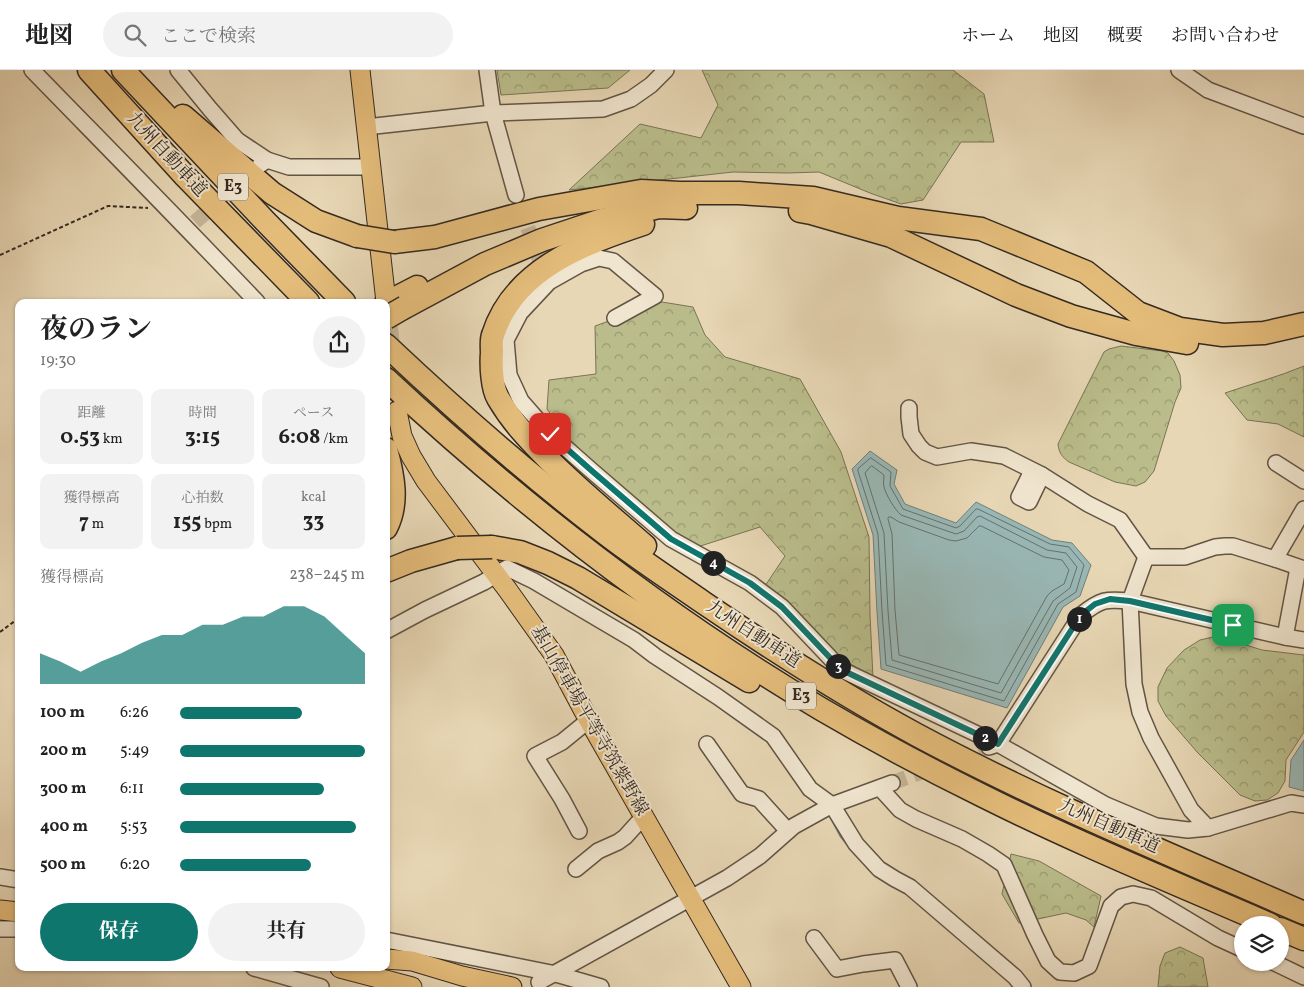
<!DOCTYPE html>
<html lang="ja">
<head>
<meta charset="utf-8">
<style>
	:root { --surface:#fff; --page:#f2f2f2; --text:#222; --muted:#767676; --line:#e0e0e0; --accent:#0f766e }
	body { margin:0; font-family:Vollkorn,"Noto Serif JP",serif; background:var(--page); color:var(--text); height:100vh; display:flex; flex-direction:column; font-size:19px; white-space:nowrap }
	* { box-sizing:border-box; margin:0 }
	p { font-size:16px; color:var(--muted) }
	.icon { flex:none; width:28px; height:28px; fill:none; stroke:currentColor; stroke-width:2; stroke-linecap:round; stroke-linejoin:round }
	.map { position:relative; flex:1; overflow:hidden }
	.side { position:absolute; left:15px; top:229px; width:375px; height:672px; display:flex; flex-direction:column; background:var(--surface); border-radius:10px; box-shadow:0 1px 4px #0004 }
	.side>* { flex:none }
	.fabs { position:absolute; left:1234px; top:846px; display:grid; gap:10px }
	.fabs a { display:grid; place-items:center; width:55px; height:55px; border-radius:50%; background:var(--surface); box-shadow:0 1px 4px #0004; font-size:25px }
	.pin { position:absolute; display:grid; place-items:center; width:42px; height:42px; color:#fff; margin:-21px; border-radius:10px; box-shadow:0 2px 8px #0006 }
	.km { position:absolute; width:25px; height:25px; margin:-12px; border-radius:50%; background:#222; color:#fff; font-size:14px; line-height:25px; text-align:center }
	.round { display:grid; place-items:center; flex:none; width:52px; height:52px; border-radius:26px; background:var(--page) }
	.headline { display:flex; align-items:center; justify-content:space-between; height:85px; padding:0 25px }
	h1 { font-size:28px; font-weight:700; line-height:38px }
	.stats { display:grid; grid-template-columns:repeat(3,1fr); gap:8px; height:85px; padding:5px 25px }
	.stats div { display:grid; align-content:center; border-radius:10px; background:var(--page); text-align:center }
	.stats b { font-size:21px; font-weight:700 }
	.stats small { font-size:14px; font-weight:400 }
	.stats p { font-size:14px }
	.chart { height:140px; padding:10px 25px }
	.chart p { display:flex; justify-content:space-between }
	.chart svg { width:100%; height:90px; margin-top:5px; fill:var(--accent); opacity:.7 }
	.cta { display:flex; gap:10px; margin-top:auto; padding:10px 25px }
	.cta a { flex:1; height:58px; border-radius:30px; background:var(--accent); color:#fff; font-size:20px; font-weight:700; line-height:58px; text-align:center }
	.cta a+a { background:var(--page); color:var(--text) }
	ul { padding:0 25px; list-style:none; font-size:16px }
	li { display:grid; grid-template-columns:80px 60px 1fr; align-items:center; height:38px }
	li i { height:12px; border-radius:6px; background:var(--accent) }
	header { display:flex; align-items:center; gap:30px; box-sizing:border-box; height:70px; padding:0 25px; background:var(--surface); border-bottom:1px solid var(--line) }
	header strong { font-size:24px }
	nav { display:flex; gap:28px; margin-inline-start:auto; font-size:18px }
	.search { width:350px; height:45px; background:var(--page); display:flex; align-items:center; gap:12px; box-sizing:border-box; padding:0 18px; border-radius:28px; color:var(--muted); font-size:19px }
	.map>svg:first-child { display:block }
	.forest { fill:url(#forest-crowns); stroke:#787456 }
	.water { fill:#99b8b6; stroke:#717f7a }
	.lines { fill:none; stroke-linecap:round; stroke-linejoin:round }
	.shore { stroke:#67716b; stroke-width:1 }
	.stream { stroke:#717f7a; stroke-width:3 }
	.minor-tunnel { stroke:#c4b497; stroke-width:15; stroke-dasharray:15 8; stroke-linecap:butt }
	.major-tunnel { stroke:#c4b497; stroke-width:19; stroke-dasharray:19 9; stroke-linecap:butt }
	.minor-casing { stroke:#625545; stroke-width:18 }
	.major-casing { stroke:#352a20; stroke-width:21 }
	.highway-casing { stroke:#352a20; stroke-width:25 }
	.path { stroke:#352a20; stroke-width:2; stroke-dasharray:4 2.5; stroke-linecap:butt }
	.minor { stroke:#f0e5cf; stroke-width:15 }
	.major { stroke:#e4bc7a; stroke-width:19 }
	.highway { stroke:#e4bc7a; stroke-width:22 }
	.highway-bridge-casing { stroke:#352a20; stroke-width:25; stroke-linecap:butt }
	.highway-bridge { stroke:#e4bc7a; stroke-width:22 }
	.route-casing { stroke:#fff; stroke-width:10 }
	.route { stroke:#0f766e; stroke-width:6 }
	.labels { text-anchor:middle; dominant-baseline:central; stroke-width:4; stroke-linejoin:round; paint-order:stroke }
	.shield { fill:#f0e5cf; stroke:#6d6254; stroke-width:1 }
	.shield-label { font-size:16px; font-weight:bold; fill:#352a20 }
	.street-label { font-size:18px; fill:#352a20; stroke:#f0e5cf }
</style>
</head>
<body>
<header>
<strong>地図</strong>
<div class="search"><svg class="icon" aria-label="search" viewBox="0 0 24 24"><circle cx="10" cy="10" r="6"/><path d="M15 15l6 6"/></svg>ここで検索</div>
<nav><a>ホーム</a><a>地図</a><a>概要</a><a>お問い合わせ</a></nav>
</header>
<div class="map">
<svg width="1304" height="917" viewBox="0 0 1304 917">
	<defs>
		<pattern id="forest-crowns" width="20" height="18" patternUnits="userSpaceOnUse" patternTransform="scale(1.25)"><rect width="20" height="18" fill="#babd8b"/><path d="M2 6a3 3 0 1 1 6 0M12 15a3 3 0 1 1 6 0" fill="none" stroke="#989a71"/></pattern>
	</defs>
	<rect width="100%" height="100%" fill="#e8d7b5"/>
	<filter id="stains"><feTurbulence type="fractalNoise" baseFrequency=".004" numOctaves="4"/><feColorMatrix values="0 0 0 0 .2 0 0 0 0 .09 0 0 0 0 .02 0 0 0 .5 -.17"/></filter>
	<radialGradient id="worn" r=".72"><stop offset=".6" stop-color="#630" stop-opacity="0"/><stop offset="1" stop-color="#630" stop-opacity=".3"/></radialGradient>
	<g class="forest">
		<polygon points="497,0 630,0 608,18 501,25"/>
		<polygon points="702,0 953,0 984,24 994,72 961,72 923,130 901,134 870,123 819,102 788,103 733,102 569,120 640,54 701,68 718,35"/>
		<polygon points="662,232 693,237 705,265 725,287 800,309 841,382 869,467 870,545 873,608 824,577 763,519 785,486 760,457 691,479 593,392 566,366 547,339 549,310 596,304 595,256"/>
		<path d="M1121,276L1162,281L1168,283L1174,291L1180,305L1181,318L1175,332L1154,401L1145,412L1136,416L1115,412L1069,392C1062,387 1059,383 1058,374L1104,282L1109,279Z"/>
		<path d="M1304,296V367L1278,354L1247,350L1225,323C1251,314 1278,307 1304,296Z"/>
		<polygon points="1217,566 1262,580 1304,585 1304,662 1286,690 1285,711 1278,723 1267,730 1255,731 1240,725 1198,683 1166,646 1158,631 1158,617 1167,598 1184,580 1200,570"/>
		<polygon points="1011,784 1039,791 1101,826 1094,857 1086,850 1066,843 1019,853 1002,824"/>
		<polygon points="1180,877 1203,888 1208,917 1158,917 1160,896 1165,883"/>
	</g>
	<g class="water">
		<polygon points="870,381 897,400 894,414 905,434 956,453 976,432 1052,470 1072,473 1091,495 1080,526 1063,537 1007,638 881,599 877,542 873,465 852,399"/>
		<polygon points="1304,670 1304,721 1289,717 1291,690"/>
	</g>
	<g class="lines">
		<g class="shore">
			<polygon points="871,388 891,402 890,416 903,439 956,458 960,456 976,439 978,439 1050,474 1069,477 1084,495 1076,522 1058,534 1004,631 886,595 882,541 878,464 858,401 858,399"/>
			<path d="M872,396L884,405C884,409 883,413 884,417C886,425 895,440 901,445L956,464L964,461L977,447L980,446L1047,480L1066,483L1077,497L1070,518L1053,531L1001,623L892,590L888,541L884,463L865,403L870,397Z"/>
			<polygon points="889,447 891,447 899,452 949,470 956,471 967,468 979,456 981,456 1044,487 1062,490 1069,500 1064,514 1052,521 1047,526 998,614 899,585 895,540 892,464 888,449"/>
		</g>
		<polyline class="stream" points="830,745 841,766 849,776"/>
		<g class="minor-tunnel">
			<polyline points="520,136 545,205"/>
			<polyline points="195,152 239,113"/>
			<polyline points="892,713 985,678"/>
		</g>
		<polyline class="major-tunnel" points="388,254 396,324"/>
		<g class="minor-casing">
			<g id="minor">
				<path d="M32,0C107,77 183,154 257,232"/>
				<polyline points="178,0 210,39 237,70 267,90"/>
				<polyline points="487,0 493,43 516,125"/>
				<polyline points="1179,0 1208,20 1304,56"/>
				<polyline points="366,57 493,43 603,39 631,29 651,15 666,0"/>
				<polyline points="260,95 267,90 289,97 371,97"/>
				<polyline points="615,248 655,226 613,191 599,188 581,194 549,212 520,243 506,270 509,305 521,331 550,364 592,401 671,469 750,513 782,537 835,593 844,601 998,674 1106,735 1156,756 1188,760 1208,758 1291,733 1304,735"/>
				<polyline points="909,338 909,347 911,364 919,376 925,382 937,387 971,381 1004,386 1042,405 1088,434 1120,450 1146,487 1130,531 1134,614 1140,642 1151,668 1191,740 1208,758"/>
				<polyline points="1276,393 1304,411"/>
				<polyline points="1032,401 1019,427 1029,432 1042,405"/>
				<polyline points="1146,487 1185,487 1215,477 1225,476 1233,476 1275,489 1304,499"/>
				<polyline points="1275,489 1304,439"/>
				<polyline points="386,561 425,540 484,512 507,498 534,511 634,570 655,586 718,627 773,666 810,719 832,735 856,774 879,799 895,809 910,817 1015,907 1023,917"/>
				<polyline points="1285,567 1298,498"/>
				<polyline points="707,674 742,724 759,729 788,761"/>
				<path d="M989,677L998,674L1081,545C1101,529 1105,529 1130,531L1285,567L1304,570"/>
				<polyline points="880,718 900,740 916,749 962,769 988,784 1004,795 1035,865 1048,891 1060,902 1074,903 1089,896 1111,836 1121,827 1133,824 1151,828 1218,868 1242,879"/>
				<polyline points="579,761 562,729 535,686 562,672 589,650"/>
				<polyline points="576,799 598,781 618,772 625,767 644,746"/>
				<polyline points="0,807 19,810"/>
				<polyline points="0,859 19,859"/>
				<polyline points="814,868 837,899 863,894 895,890 909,917"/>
				<polyline points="386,870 556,904 601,917"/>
				<polyline points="1273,892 1304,907"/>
				<polyline points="254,898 321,917"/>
				<polyline points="539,912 727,808 760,786 794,756 832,735 892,713"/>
			</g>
		</g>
		<g class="major-casing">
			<g id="major">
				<polyline points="360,0 386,232"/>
				<polyline points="397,341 402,366 411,386 426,411 507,519 554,585 587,647 741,917"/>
				<polyline points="0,840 19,842"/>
				<polyline points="386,889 412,891 462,906 512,917"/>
				<polyline points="340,898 412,917"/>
			</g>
		</g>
		<g class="highway-casing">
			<g id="highway">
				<polyline points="89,0 185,106 308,232"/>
				<polyline points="123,0 265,151 344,232"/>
				<polyline points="183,46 272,123 316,151 357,166"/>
				<polyline points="800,141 811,143 891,166 1016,225 1071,246 1136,264 1187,273"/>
				<path d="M643,154C583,174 514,199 493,265C491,270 492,277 492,283C491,295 492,318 498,328C512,352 529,370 549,390C579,420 612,447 645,476"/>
				<polyline points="394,172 435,167 539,139 641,121 680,123 739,123 813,128 898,148 981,159 1086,202 1138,243 1180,259 1223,265 1264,263 1304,254"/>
				<polyline points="386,233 417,217"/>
				<polyline points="405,237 485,194 542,170 602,150 659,137 686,138"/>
				<path d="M386,275C454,339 523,400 597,457C631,484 668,508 704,533C773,580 843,625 917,665C1042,732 1174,786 1304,843"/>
				<path d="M386,309C519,433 664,546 821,639C874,670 928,699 983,726C1077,773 1175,813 1271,855"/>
				<path d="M386,379C393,405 399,433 386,458"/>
				<polyline points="492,477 520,482 548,493 578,508 749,611"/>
				<polyline points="386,501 411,491 457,478"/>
				<polyline points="1280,859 1304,869"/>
			</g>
		</g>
		<g class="path">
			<polyline points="0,185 108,136 148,138"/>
			<polyline points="0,562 19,548"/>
		</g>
		<use href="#minor" class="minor"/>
		<use href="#major" class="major"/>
		<use href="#highway" class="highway"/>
		<g class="highway-bridge-casing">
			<g id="highway-bridge">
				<polyline points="357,166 394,172"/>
				<polyline points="386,248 405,237"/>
				<polyline points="457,478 492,477"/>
			</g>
		</g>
		<use href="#highway-bridge" class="highway-bridge"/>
	</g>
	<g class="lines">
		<g class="route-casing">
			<polyline id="route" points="550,364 592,401 671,469 750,513 782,537 835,593 844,601 998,674 1081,545 1095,534 1110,529 1130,531 1233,555"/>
		</g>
		<use href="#route" class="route"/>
	</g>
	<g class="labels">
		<g class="shield">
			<rect x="218" y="103.5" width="30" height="27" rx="4"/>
			<rect x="786" y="612.5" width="30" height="27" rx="4"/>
		</g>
		<g class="shield-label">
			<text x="233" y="117">E3</text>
			<text x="801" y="626">E3</text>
		</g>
		<g class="street-label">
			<text transform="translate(166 85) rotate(47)">九州自動車道</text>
			<text transform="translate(753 565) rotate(33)">九州自動車道</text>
			<text transform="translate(589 651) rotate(60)">基山停車場平等寺筑紫野線</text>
			<text transform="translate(1109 757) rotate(24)">九州自動車道</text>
		</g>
	</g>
	<rect width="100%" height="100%" filter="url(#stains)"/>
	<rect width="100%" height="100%" fill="url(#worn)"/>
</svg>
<div class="fabs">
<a><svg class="icon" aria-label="layers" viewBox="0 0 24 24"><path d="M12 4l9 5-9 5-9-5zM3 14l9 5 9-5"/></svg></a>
</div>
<div class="pin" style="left:1233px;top:555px;background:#1e9e55"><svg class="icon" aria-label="arrive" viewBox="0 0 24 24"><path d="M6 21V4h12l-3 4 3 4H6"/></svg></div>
<div class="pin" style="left:550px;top:364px;background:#d93025"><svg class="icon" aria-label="check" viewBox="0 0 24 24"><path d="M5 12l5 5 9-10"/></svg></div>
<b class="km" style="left:1079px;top:549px">1</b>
<b class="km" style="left:985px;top:668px">2</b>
<b class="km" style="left:838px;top:596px">3</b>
<b class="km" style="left:713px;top:493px">4</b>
<section class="side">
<div class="headline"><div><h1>夜のラン</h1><p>19:30</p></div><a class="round"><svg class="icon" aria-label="share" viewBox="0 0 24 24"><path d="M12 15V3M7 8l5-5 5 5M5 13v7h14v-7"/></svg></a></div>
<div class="stats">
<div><p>距離</p><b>0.53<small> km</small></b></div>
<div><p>時間</p><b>3:15</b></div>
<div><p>ペース</p><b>6:08<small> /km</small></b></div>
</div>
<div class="stats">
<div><p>獲得標高</p><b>7<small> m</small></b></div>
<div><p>心拍数</p><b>155<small> bpm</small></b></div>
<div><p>kcal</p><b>33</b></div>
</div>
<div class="chart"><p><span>獲得標高</span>238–245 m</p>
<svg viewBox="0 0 160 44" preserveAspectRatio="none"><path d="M0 44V29L10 33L20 38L30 33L40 29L50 24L60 20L70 20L80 15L90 15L100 11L110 11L120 6L130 6L140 11L150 20L160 29V44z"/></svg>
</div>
<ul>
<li><b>100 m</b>6:26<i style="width:66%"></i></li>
<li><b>200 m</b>5:49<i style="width:100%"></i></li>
<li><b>300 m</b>6:11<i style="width:78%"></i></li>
<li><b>400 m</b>5:53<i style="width:95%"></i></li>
<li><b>500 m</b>6:20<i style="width:71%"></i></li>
</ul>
<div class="cta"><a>保存</a><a>共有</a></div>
</section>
</div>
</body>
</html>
